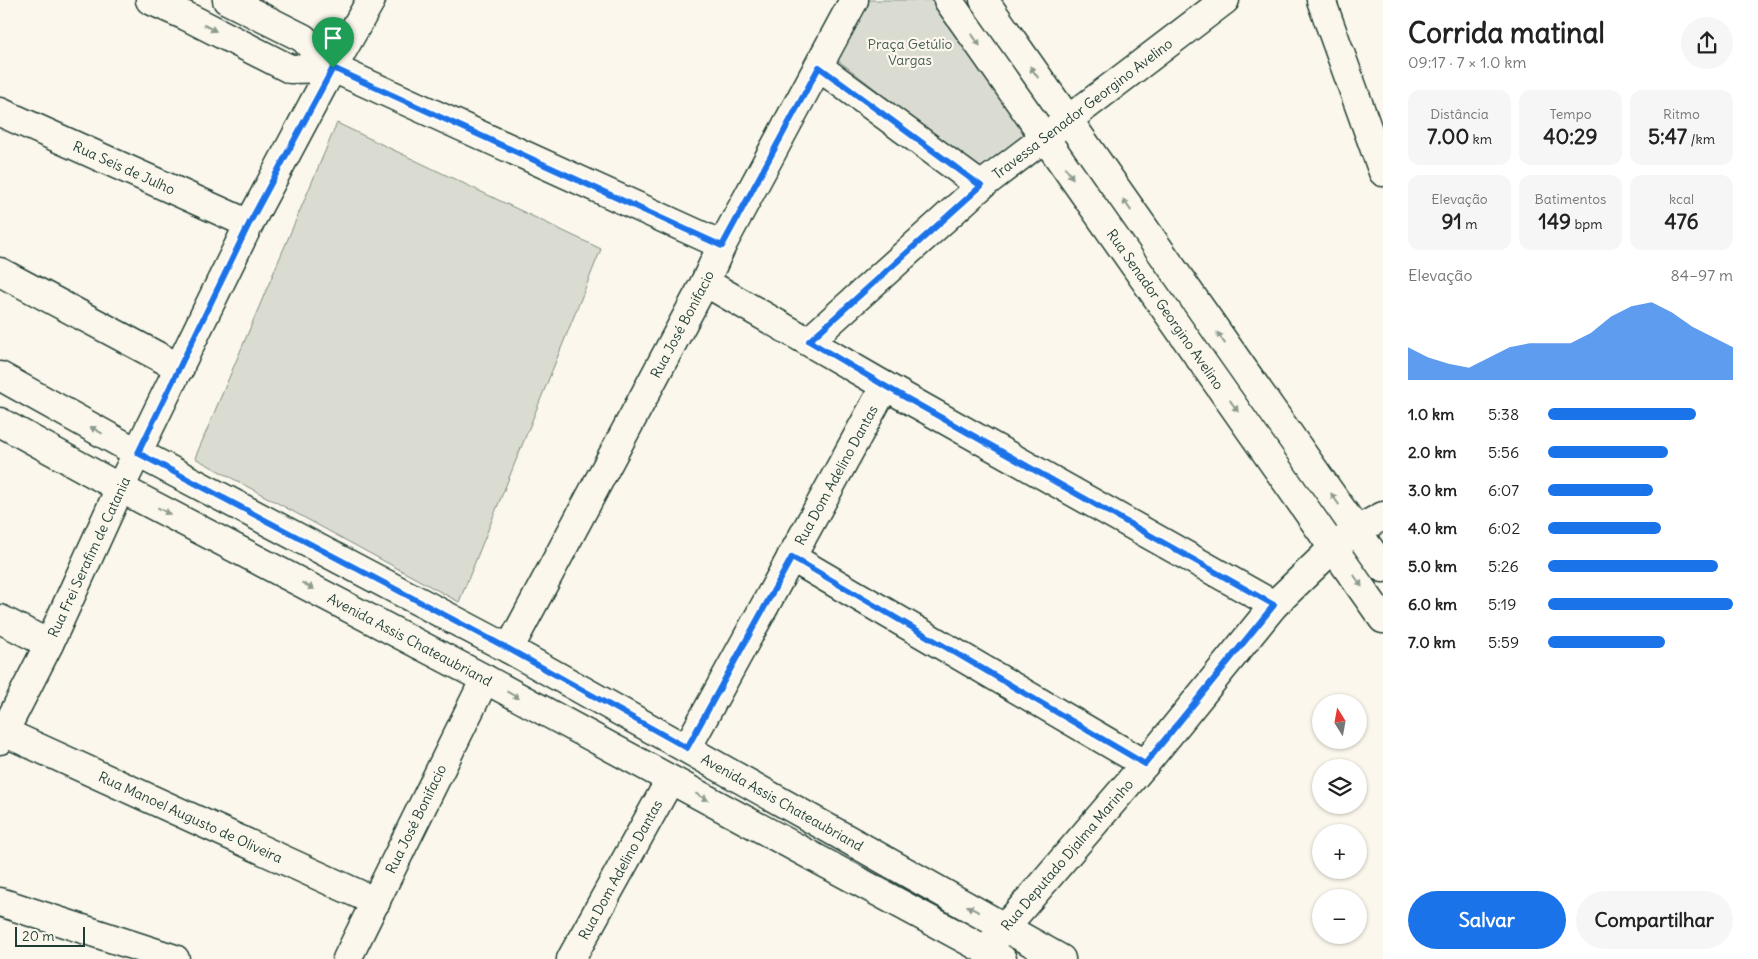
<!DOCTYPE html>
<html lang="pt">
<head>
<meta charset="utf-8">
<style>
	:root { --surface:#fff; --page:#f6f6f6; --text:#222; --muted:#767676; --accent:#1a73e8 }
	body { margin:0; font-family:Delius,sans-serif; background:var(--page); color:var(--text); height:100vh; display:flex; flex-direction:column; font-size:19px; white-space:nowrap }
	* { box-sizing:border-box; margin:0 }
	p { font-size:16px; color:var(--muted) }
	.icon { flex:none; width:28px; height:28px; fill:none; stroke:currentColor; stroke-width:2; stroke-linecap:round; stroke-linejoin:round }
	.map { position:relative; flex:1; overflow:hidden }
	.side { display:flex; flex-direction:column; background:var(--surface); width:375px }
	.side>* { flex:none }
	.needle { width:32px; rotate:349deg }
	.controls { position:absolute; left:1312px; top:694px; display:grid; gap:10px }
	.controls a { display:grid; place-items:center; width:55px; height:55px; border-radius:50%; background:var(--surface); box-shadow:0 1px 4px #0004; font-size:25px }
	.scale { position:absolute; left:15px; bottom:12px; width:70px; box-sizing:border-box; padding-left:5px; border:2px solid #1f3d34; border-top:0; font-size:14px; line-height:18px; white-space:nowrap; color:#1f3d34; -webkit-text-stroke:4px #fbf7ec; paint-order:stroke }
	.pin { position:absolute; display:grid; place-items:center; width:42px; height:42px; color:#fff; margin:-51px -21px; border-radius:50% 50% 50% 0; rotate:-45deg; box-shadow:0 0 5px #0007 }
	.pin .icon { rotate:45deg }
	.round { display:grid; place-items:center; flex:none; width:52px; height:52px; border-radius:26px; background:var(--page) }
	.summary { display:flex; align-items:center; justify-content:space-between; height:85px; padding:0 25px }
	h1 { font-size:28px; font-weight:800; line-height:38px }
	.metrics { display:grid; grid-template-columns:repeat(3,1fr); gap:8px; height:85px; padding:5px 25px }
	.metrics div { display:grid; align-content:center; border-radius:12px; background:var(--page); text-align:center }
	.metrics b { font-size:21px; font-weight:800 }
	.metrics small { font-size:14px; font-weight:400 }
	.metrics p { font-size:14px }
	.chart { height:140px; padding:10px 25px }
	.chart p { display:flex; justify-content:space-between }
	.chart svg { width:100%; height:90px; margin-top:5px; fill:var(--accent); opacity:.7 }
	.button { display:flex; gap:10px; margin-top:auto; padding:10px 25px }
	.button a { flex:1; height:58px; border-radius:30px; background:var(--accent); color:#fff; font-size:20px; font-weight:800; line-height:58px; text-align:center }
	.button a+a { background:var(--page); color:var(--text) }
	ul { padding:0 25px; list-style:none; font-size:16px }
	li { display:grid; grid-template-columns:80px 60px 1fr; align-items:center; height:38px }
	li i { height:12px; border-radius:6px; background:var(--accent) }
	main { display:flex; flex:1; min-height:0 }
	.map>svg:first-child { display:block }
	.park { fill:#dbdcd1; stroke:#7d8c82 }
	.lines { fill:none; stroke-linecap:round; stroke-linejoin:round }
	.minor-casing { stroke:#1f3d34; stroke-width:31 }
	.tertiary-casing { stroke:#1f3d34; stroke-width:31 }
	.primary-casing { stroke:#1f3d34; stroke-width:31 }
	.minor { stroke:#fbf7ec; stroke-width:28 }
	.tertiary { stroke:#fbf7ec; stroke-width:28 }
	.primary { stroke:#fbf7ec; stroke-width:28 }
	.oneway { fill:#8d9a90 }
	.route-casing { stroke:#fff; stroke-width:10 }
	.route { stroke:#1a73e8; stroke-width:6 }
	.labels { text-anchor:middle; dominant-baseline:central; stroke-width:4.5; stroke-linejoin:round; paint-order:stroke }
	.park-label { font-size:14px; fill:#455d53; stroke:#fbf7ec }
	.street-label { font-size:14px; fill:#1f3d34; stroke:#fbf7ec }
</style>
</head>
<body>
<main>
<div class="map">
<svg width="1383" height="959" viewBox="0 0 1383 959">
	<rect width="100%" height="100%" fill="#fbf7ec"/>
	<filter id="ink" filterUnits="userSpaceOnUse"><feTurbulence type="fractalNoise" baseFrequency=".02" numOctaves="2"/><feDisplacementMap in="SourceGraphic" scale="10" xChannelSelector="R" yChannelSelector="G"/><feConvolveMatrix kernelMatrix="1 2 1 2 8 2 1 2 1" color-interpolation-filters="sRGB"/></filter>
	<g filter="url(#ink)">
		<g class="park">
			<polygon points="866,0 936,0 1030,130 979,169 835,58"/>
			<polygon points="337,123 601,249 459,602 195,458"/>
		</g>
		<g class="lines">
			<g class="minor-casing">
				<g id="minor">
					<polyline points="150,0 186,16 290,69 333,68"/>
					<polyline points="227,0 303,38 333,68 722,245"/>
					<path id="s1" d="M948,0L1383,619"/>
					<polyline points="984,0 1383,568"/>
					<polyline points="1321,0 1383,172"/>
					<polyline points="819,67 981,186"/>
					<path id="s2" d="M0,112L249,224"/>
					<polyline points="0,272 180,368"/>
					<polyline points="705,282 885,386 1274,605"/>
					<path id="s3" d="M809,341L981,186L1225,0"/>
					<polyline points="791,557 1145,764"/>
					<polyline points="0,619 49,644"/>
					<path id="s4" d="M509,649L705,282L722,245L854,0"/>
					<path id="s5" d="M4,732L376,902"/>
					<polyline points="0,740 49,644 120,488"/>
					<path id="s6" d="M687,748L885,386"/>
					<polyline points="0,902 175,959"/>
					<path id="s7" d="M989,946L1145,764L1274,605L1334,547L1357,530L1383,516"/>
					<path id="s8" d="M347,959L485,679"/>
					<path id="s9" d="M571,959L670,780"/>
				</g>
			</g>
			<g class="tertiary-casing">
				<polyline id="tertiary" points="120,488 249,224 323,85 371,0"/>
			</g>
			<g class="primary-casing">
				<g id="primary">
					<path id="s10" d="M0,376L138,453L509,649L1061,959"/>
					<path id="s11" d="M0,422L120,488L485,679L1002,959"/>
				</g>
			</g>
			<use href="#minor" class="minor"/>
			<use href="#tertiary" class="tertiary"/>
			<use href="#primary" class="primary"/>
		</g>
		<defs><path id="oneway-solid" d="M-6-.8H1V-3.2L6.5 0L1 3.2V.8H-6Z" transform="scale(1.25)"/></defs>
		<g class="oneway">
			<use href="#oneway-solid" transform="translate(210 28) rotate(27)"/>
			<use href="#oneway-solid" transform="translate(976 40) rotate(55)"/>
			<use href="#oneway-solid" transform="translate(1034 72) rotate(-125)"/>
			<use href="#oneway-solid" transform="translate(1069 173) rotate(55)"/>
			<use href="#oneway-solid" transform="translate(1127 205) rotate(-125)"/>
			<use href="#oneway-solid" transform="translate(1221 338) rotate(-125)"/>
			<use href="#oneway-solid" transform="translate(1234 406) rotate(55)"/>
			<use href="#oneway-solid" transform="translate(96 430) rotate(-151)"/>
			<use href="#oneway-solid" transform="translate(1335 499) rotate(-125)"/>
			<use href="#oneway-solid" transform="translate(164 511) rotate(28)"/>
			<use href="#oneway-solid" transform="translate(1358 581) rotate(56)"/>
			<use href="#oneway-solid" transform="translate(308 586) rotate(28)"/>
			<use href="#oneway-solid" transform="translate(513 695) rotate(29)"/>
			<use href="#oneway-solid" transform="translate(702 797) rotate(28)"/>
			<use href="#oneway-solid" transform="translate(973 909) rotate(-151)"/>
		</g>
	</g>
	<g class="lines" filter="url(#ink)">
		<g class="route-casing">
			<polygon id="route" points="819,67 981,186 809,341 885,386 1274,605 1145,764 792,557 687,748 509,649 138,453 249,224 333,68 722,246"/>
		</g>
		<use href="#route" class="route"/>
	</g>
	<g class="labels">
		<g class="park-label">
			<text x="910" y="44">Praça Getúlio<tspan x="910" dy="16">Vargas</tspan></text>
		</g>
		<g class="street-label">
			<text stroke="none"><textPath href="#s3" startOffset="359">Travessa Senador Georgino Avelino</textPath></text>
			<text stroke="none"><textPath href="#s2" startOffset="136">Rua Seis de Julho</textPath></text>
			<text stroke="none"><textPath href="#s1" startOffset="378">Rua Senador Georgino Avelino</textPath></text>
			<text stroke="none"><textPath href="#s4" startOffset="368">Rua José Bonifacio</textPath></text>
			<text stroke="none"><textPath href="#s6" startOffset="311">Rua Dom Adelino Dantas</textPath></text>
			<text transform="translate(89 557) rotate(-65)">Rua Frei Serafim de Catania</text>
			<text stroke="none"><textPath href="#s11" startOffset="464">Avenida Assis Chateaubriand</textPath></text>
			<text stroke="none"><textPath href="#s10" startOffset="891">Avenida Assis Chateaubriand</textPath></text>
			<text stroke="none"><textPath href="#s5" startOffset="205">Rua Manoel Augusto de Oliveira</textPath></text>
			<text stroke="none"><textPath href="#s8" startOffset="156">Rua José Bonifacio</textPath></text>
			<text stroke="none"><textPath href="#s7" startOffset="120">Rua Deputado Djalma Marinho</textPath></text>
			<text stroke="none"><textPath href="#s9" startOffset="102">Rua Dom Adelino Dantas</textPath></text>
		</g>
	</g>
</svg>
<div class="controls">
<a><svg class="needle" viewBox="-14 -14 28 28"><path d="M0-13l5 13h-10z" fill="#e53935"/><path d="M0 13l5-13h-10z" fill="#767676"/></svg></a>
<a><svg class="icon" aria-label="layers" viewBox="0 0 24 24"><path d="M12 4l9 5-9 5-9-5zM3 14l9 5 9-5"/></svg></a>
<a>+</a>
<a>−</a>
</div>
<div class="scale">20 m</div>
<div class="pin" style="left:333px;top:68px;background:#1e9e55"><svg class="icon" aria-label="arrive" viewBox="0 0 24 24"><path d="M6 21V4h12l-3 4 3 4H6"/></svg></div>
</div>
<section class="side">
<div class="summary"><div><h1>Corrida matinal</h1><p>09:17 · 7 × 1.0 km</p></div><a class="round"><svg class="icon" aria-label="share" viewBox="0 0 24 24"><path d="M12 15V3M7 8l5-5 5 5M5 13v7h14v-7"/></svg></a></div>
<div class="metrics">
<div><p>Distância</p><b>7.00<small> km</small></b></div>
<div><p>Tempo</p><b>40:29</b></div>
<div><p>Ritmo</p><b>5:47<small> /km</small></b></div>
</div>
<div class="metrics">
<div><p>Elevação</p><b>91<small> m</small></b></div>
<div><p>Batimentos</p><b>149<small> bpm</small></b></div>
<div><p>kcal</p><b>476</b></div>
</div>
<div class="chart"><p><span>Elevação</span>84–97 m</p>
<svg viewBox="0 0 160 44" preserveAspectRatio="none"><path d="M0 44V28L10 33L20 36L30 38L40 33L50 28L60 26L70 26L80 26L90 21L100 13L110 8L120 6L130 11L140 18L150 23L160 28V44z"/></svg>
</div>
<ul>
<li><b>1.0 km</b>5:38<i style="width:80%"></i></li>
<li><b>2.0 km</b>5:56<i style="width:65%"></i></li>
<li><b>3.0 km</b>6:07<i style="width:57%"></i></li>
<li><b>4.0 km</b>6:02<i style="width:61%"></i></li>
<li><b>5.0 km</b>5:26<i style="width:92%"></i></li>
<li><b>6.0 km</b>5:19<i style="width:100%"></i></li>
<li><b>7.0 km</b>5:59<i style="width:63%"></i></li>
</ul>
<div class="button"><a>Salvar</a><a>Compartilhar</a></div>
</section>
</main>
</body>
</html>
